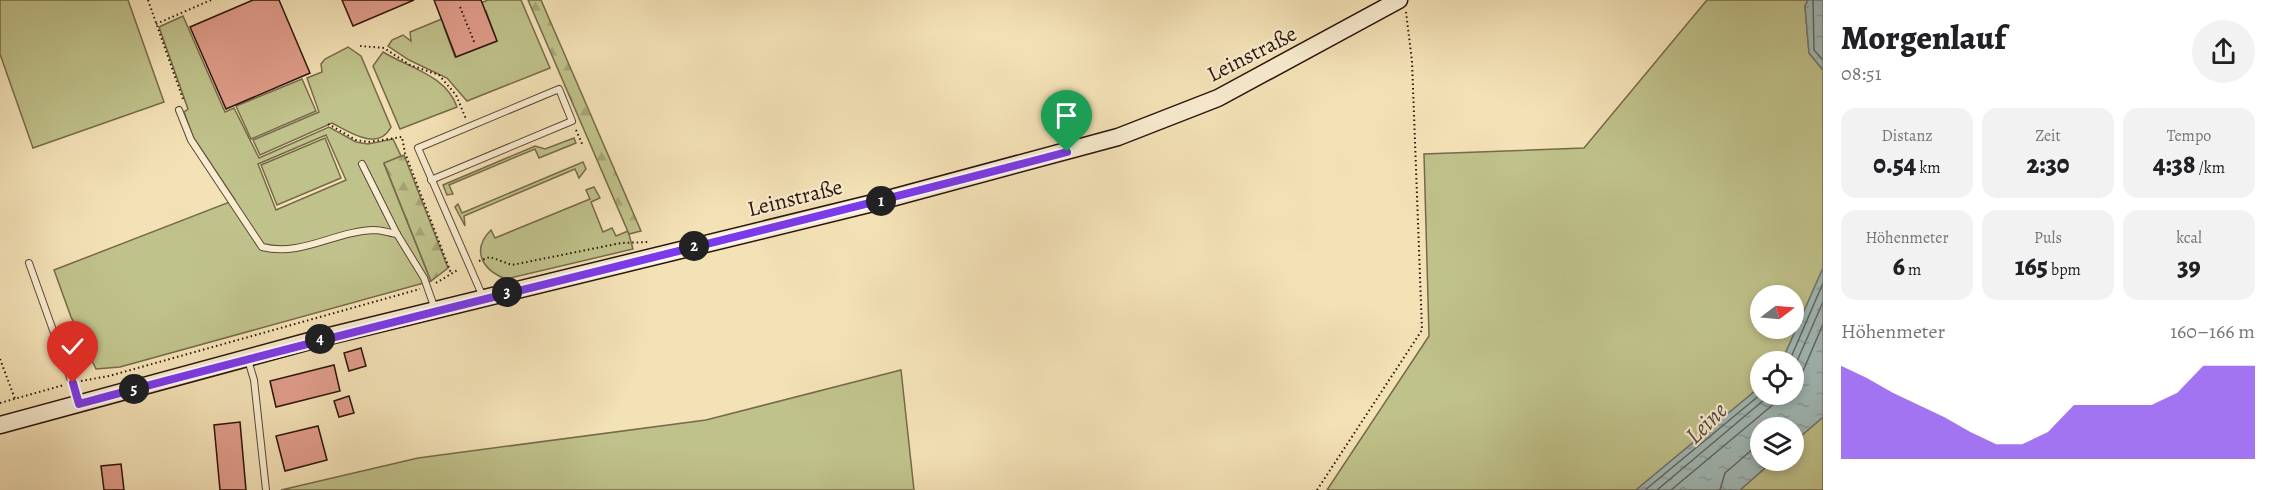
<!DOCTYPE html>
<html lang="de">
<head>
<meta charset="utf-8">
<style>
	:root { --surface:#fff; --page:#f2f2f2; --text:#202124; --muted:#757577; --accent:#7c3aed }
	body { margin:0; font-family:Alegreya,serif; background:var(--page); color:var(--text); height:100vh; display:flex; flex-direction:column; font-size:22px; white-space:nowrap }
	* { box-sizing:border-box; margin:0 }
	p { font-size:20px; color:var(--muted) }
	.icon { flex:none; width:33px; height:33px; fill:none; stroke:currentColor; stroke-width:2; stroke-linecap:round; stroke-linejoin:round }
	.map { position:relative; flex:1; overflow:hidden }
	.panel { display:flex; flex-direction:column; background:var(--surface); width:450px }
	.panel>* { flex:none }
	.needle { width:39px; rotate:74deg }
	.buttons { position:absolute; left:1750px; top:285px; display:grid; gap:12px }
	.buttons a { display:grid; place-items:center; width:54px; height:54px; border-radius:50%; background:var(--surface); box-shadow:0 3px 9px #0003; font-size:30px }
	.pin { position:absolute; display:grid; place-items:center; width:51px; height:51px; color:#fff; margin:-62px -26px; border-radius:50% 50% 50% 0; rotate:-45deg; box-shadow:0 0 6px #0007 }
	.pin .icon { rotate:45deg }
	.km { position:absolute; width:30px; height:30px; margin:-15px; border-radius:50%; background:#222; color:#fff; font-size:16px; line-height:30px; text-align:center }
	.round { display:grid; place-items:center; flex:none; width:63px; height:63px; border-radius:32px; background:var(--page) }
	.overview { display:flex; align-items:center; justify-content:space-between; height:102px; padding:0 18px }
	h1 { font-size:33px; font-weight:800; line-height:45px }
	.stats { display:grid; grid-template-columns:repeat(3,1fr); gap:9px; height:102px; padding:6px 18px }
	.stats div { display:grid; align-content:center; border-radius:15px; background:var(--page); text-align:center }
	.stats b { font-size:26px; font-weight:800 }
	.stats small { font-size:16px; font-weight:400 }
	.stats p { font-size:16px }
	.chart { height:168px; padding:12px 18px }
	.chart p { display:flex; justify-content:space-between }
	.chart svg { width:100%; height:108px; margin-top:6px; fill:var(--accent); opacity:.7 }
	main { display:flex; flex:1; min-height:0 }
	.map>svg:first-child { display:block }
	.green { fill:#c0c28b; stroke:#766a4a; stroke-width:1.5; fill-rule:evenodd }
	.forest { fill:url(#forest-firs); stroke:#766a4a; stroke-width:1.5 }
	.water { fill:url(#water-ripples); stroke:#727874; stroke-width:1.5 }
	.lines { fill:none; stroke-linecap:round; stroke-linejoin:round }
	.shore { stroke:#666762; stroke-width:1.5 }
	.building { fill:#e19d8b; stroke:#2c130a; stroke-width:1.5 }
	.lane-casing { stroke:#5e4735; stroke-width:8 }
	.secondary-casing { stroke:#2c130a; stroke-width:19 }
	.path { stroke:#2c130a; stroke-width:2; stroke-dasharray:1.5 3; stroke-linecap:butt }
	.lane { stroke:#f8ecd0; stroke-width:6 }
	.secondary { stroke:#f8ecd0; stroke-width:16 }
	.route-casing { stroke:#fff; stroke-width:12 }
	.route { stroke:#7c3aed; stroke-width:8 }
	.labels { text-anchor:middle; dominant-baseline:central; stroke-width:4.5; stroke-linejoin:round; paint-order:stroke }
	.street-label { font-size:22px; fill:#2c130a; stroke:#f8ecd0 }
	.water-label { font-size:24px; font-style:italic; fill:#554e48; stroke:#f8ecd0 }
</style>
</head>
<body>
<main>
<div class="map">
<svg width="1823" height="490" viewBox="0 0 1823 490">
	<defs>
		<pattern id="forest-firs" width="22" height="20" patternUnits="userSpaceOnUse" patternTransform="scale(1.5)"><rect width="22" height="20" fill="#c0c28b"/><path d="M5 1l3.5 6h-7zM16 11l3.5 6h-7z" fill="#a5a677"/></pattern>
		<pattern id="water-ripples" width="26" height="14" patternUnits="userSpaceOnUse" patternTransform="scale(1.5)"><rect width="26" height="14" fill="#a1bbba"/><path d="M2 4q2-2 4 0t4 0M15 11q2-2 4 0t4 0" fill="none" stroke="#8ba09f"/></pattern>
	</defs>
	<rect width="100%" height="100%" fill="#f4e2b7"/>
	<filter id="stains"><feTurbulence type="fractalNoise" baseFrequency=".00333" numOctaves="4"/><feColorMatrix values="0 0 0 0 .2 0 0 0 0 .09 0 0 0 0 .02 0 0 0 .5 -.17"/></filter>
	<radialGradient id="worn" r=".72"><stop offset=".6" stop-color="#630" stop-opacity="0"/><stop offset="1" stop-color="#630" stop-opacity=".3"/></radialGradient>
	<g class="green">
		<polygon points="0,0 128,0 164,102 33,148 0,54"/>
		<polygon points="488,0 521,0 550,68 467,101 447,78 409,60 388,46 392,40 403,35 411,41 410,32 454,14 459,20 444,27 455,57 497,41 486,11 469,17 466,9"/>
		<path d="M1707,0H1808L1805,6L1809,53L1823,70V268L1782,361L1761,362V386L1636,490H1327L1429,336L1424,154L1584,148ZM1761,296H1794V328H1761Z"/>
		<path d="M183,16L225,112L234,108L259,158L329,127L356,142L368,144L393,139L401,156L384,164L431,281L120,367L96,369L71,317L54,270L235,200L193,137L184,112L188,109L159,27ZM326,135L346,180L276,210L258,164Z"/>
		<path d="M348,47L361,56L391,127C378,152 349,132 332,123L260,155L253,140L319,112L307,78L322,72L321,64L325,59Z"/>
		<path d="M383,52C409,68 446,75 457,107L400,129L373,66Z"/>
		<polygon points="302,79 316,111 251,139 236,106"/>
		<polygon points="325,138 341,178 277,205 261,165"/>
		<polygon points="574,138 576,143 539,158 535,149 449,185 453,194 447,195 443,185 535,146 545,149"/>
		<polygon points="583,162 586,169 579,178 575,169 464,216 465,226 455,207 458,204 462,213"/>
		<path d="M594,187L600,198L591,202L603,232L612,228L616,236L628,231L633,249L506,279C482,270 471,250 491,230L495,238L590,199L586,190Z"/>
		<polygon points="901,370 914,490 281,490 418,458 706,420"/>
		<polygon points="1823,417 1823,490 1740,490 1773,461 1794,460 1794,442"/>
	</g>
	<g class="forest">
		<polygon points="528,0 541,0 641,231 629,234"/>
		<polygon points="404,155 448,268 431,281 384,163"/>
	</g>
	<g class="water">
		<polygon points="1808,0 1823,0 1823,70 1809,53 1805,6"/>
		<polygon points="1823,268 1823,417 1794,442 1794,428 1761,428 1761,460 1773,461 1740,490 1636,490 1761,386 1761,394 1794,394 1794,362 1782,361"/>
	</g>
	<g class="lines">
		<g class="shore">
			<polyline points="1813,0 1814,50 1823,60"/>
			<polyline points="1789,362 1823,283"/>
			<polyline points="1794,368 1823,302"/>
			<polyline points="1794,380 1803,371 1823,324"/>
			<polyline points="1645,490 1761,394"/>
			<polyline points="1657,490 1771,394"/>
			<polyline points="1671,490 1775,403 1782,394"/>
			<polyline points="1720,490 1725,473 1761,442"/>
		</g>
	</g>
	<g class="building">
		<polygon points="253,0 279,0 310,73 226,109 190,27"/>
		<polygon points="342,0 414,0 353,26"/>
		<polygon points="434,0 481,0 497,41 456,57"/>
		<polygon points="361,348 366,366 349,371 344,353"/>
		<polygon points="334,365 340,391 276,407 270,381"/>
		<polygon points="349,396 354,413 339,417 334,401"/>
		<polygon points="240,422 246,490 220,490 214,425"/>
		<polygon points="318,426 327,460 285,471 276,436"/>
		<polygon points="121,464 124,490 104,490 101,466"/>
	</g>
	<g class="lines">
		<g class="lane-casing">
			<g id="lane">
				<path d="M179,110L191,140L262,247C302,257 335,231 374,230C381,230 390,233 397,234"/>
				<polyline points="362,164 397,234 424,278 435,309"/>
				<polyline points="431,180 572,121 559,89 418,148 483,297"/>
				<polyline points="29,263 79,403"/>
				<polyline points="248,360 254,380 266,490"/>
			</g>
		</g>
		<g class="secondary-casing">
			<polyline id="secondary" points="0,425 317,339 873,203 1118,137 1218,98 1399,0"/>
		</g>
		<g class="path">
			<polyline points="148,0 184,102"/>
			<polyline points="460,7 475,44"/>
			<polyline points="156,24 211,0"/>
			<polyline points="360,46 384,48 410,65 439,75 456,95 466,119"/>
			<polyline points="328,124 356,140 368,142 402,137 405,153 451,273"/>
			<polyline points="576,130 583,146"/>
			<polyline points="479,261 490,257 512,265 621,243 649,242"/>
			<polyline points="436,283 459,269"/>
			<polyline points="0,359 15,399"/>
			<polyline points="81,381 109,376 420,289"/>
			<polyline points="0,403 64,385"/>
			<polyline points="1317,490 1422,330 1412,61 1406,12"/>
		</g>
		<use href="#lane" class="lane"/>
		<use href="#secondary" class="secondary"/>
	</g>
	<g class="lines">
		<g class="route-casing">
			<path id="route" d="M73,383L79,404C407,315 739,239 1067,152"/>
		</g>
		<use href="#route" class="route"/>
	</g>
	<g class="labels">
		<g class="street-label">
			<text transform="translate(1252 54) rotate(-27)">Leinstraße</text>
			<text transform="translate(795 198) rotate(-14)">Leinstraße</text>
		</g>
		<g class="water-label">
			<text transform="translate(1706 423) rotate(-45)">Leine</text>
		</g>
	</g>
	<rect width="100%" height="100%" filter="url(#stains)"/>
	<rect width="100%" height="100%" fill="url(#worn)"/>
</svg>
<div class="buttons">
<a><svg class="needle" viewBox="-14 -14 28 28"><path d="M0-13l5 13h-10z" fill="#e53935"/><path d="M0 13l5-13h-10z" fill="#757577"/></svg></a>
<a><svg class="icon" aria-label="locate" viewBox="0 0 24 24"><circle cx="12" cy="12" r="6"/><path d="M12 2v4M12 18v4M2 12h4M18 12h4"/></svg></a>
<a><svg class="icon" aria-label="layers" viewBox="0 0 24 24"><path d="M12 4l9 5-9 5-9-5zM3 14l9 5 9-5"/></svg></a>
</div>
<div class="pin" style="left:1067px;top:152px;background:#1e9e55"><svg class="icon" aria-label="arrive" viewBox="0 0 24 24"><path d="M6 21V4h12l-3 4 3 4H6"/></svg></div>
<div class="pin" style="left:73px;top:383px;background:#d93025"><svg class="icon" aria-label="check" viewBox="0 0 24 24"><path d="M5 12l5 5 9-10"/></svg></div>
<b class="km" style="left:881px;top:201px">1</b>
<b class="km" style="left:694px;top:246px">2</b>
<b class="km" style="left:507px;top:292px">3</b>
<b class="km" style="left:320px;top:339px">4</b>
<b class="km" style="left:134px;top:389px">5</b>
</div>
<section class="panel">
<div class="overview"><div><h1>Morgenlauf</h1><p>08:51</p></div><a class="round"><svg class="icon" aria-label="share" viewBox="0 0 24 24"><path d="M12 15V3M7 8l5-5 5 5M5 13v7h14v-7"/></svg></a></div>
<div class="stats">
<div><p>Distanz</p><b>0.54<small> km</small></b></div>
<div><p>Zeit</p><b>2:30</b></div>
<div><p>Tempo</p><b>4:38<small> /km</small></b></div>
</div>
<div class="stats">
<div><p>Höhenmeter</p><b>6<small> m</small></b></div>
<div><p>Puls</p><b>165<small> bpm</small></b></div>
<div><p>kcal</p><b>39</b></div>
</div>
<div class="chart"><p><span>Höhenmeter</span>160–166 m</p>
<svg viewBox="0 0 160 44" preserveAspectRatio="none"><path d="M0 44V6L10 11L20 17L30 22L40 27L50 33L60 38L70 38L80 33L90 22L100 22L110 22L120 22L130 17L140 6L150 6L160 6V44z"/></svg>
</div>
</section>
</main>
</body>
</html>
